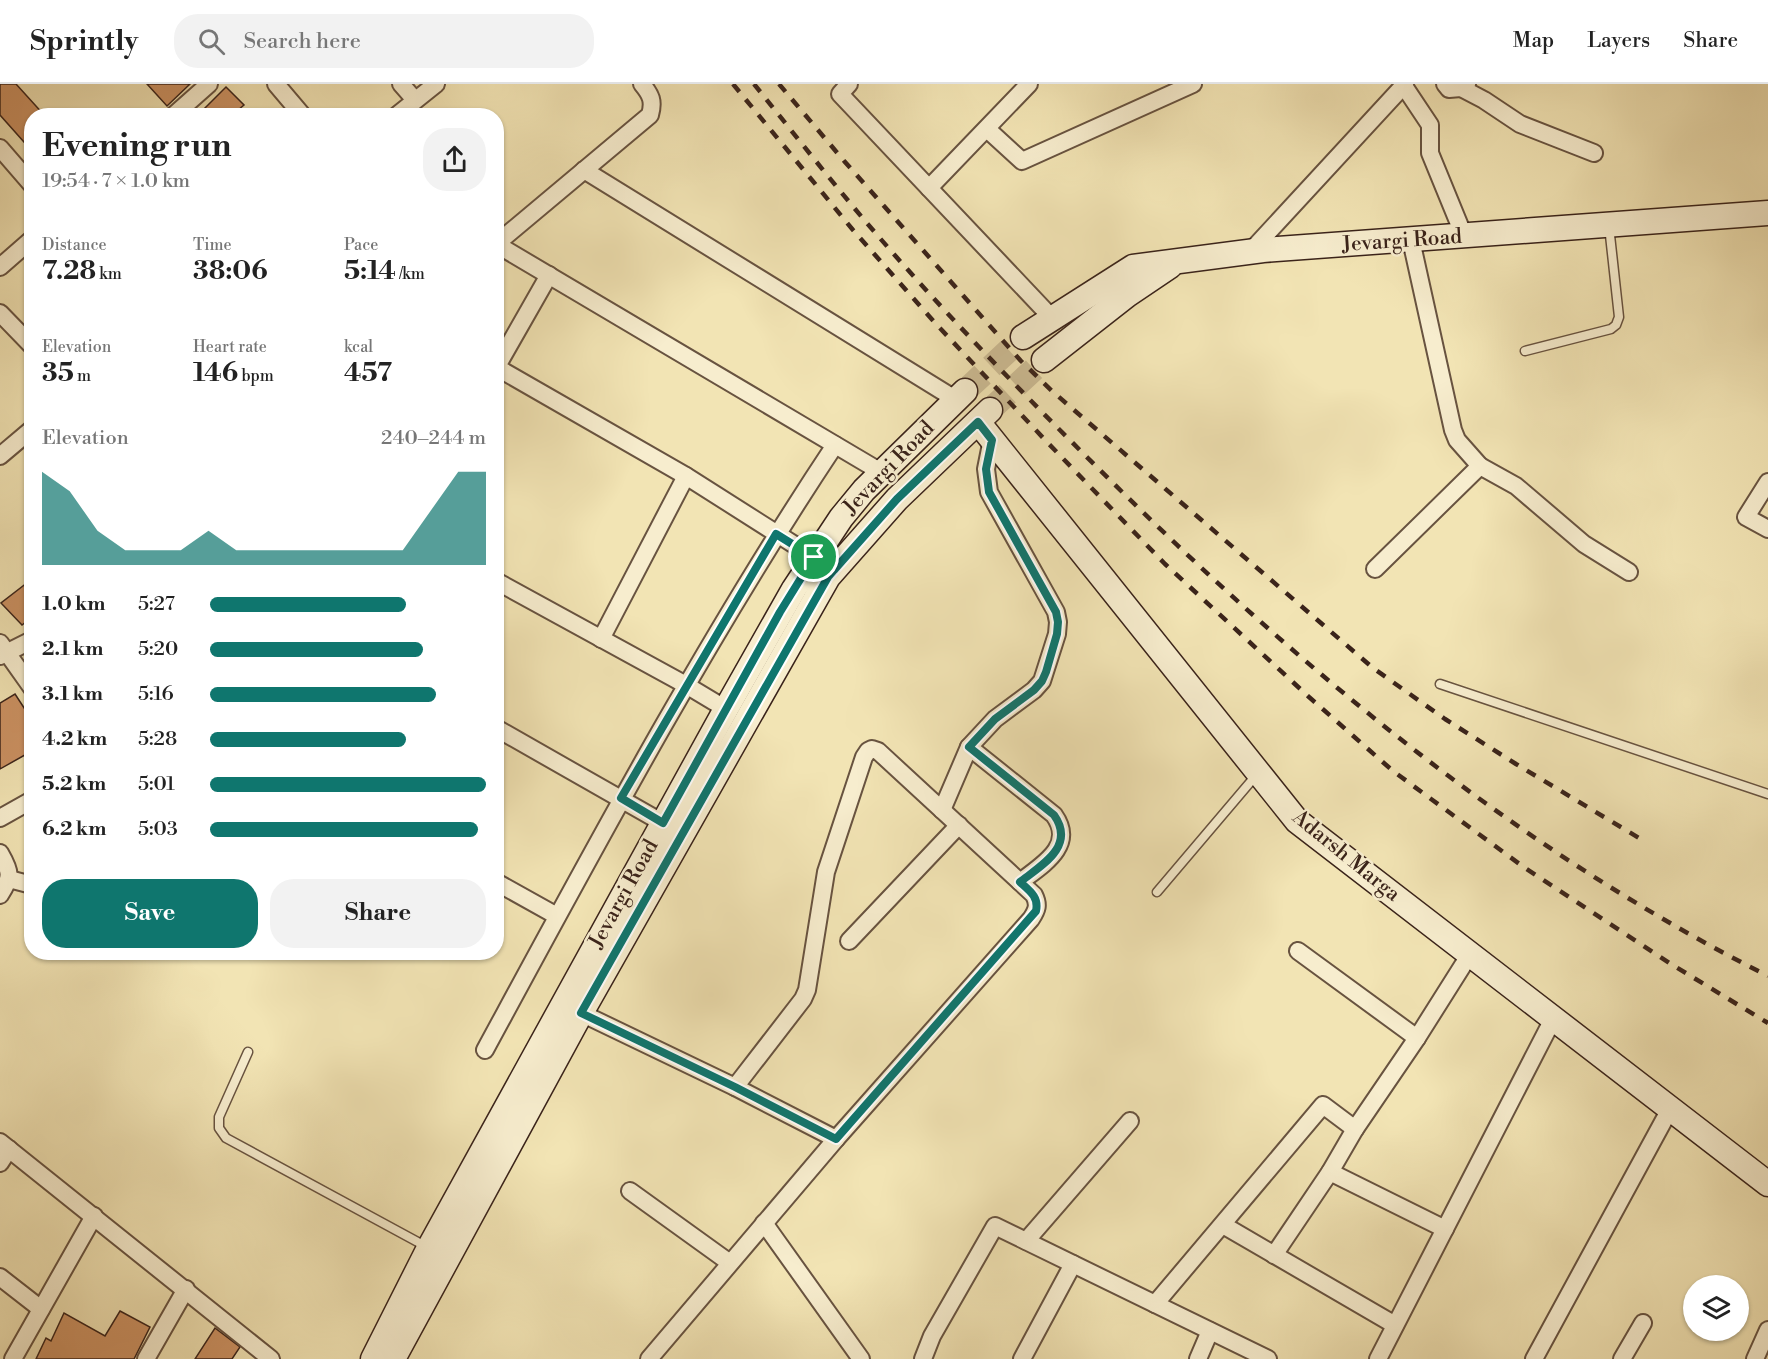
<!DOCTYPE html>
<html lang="en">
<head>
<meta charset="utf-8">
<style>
	:root { --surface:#fff; --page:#f2f2f2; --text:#222; --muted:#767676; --line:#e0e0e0; --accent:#0f766e }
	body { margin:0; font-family:"Libre Bodoni",serif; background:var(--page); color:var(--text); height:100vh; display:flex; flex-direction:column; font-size:22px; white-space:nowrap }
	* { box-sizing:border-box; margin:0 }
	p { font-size:20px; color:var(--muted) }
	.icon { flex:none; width:33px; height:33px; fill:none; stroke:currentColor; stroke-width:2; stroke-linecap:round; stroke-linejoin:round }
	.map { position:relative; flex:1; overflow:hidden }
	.sheet { position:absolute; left:24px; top:24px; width:480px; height:852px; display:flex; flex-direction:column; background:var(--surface); border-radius:24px; box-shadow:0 2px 4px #0004 }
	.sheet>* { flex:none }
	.controls { position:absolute; left:1683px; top:1191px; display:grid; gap:12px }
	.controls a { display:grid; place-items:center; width:66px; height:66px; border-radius:50%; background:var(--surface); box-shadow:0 2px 4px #0004; font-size:30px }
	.pin { position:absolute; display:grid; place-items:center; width:51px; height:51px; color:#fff; margin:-26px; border:3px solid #fff; border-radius:50%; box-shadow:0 2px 6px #0007 }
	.round { display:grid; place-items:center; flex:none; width:63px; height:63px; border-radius:24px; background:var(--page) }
	.overview { display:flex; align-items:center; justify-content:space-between; height:102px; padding:0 18px }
	h1 { font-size:33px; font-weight:800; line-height:45px }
	.metrics { display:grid; grid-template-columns:repeat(3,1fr); gap:9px; height:102px; padding:6px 18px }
	.metrics div { display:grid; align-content:center }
	.metrics b { font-size:26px; font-weight:800 }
	.metrics small { font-size:16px; font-weight:400 }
	.metrics p { font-size:16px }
	.chart { height:168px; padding:12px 18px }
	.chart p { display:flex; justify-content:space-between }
	.chart svg { width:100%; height:108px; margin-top:6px; fill:var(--accent); opacity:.7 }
	.button { display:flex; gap:12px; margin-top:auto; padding:12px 18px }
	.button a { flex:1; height:69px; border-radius:24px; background:var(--accent); color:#fff; font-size:24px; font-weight:800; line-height:69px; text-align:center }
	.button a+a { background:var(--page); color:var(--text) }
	ul { padding:0 18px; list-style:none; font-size:20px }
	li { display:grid; grid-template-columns:96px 72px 1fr; align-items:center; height:45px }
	li i { height:15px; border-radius:8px; background:var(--accent) }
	header { display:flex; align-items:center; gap:36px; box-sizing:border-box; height:84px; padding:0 30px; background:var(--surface); border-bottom:2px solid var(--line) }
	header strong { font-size:28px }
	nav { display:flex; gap:33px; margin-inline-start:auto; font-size:21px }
	.search { width:420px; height:54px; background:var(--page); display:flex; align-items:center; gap:15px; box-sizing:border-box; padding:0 21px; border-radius:24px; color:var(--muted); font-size:22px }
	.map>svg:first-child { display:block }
	.building { fill:#cc9263; stroke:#3a231a; stroke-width:1.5 }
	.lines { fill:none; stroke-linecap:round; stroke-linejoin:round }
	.secondary-tunnel { stroke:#cdbd95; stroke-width:24; stroke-dasharray:24 12; stroke-linecap:butt }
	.service-casing { stroke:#685340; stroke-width:11 }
	.minor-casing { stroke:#685340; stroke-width:20 }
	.secondary-casing { stroke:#3a231a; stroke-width:27 }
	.service { stroke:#f7edce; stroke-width:8 }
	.minor { stroke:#f7edce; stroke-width:16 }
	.secondary { stroke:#f7edce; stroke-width:24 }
	.rail { stroke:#3a231a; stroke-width:4.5; stroke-dasharray:10 10; stroke-linecap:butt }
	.route-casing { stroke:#fff; stroke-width:12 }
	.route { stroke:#0f766e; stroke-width:8 }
	.labels { text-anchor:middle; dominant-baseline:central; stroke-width:5; stroke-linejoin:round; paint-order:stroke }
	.street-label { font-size:21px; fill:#3a231a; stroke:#f7edce }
</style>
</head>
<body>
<header>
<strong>Sprintly</strong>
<div class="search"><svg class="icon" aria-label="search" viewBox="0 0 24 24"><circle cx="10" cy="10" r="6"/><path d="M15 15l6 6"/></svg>Search here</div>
<nav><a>Map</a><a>Layers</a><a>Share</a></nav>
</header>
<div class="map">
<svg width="1768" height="1275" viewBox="0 0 1768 1275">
	<rect width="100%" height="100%" fill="#f2e4b4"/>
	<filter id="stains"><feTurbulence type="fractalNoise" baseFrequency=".00333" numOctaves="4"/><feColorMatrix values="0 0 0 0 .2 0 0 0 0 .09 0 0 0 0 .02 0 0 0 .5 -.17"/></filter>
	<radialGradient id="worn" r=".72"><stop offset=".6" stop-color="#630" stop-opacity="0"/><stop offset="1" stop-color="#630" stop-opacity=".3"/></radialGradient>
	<g class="building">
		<polygon points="0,0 16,0 45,32 32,32 32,67 0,31"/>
		<polygon points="147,0 190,0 167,22"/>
		<polygon points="226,3 244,21 231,32 197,32"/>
		<polygon points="32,495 32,533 22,541 1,519"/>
		<polygon points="15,610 32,636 32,667 0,685 0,619"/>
		<polygon points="120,1227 150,1243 134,1275 36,1275 46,1254 51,1257 64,1229 105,1252"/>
		<polygon points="215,1244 240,1263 232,1275 195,1275"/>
	</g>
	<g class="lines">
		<g class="secondary-tunnel">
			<polyline points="965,307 1023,253"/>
			<polyline points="990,326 1044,276"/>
		</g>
		<g class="service-casing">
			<g id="service">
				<polyline points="1525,267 1611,245 1616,241 1619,233 1609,142"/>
				<polyline points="1440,600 1768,710"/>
				<polyline points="1157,808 1258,689"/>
				<polyline points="248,968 219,1033 219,1044 226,1054 427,1163"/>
			</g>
		</g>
		<g class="minor-casing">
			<g id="minor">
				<polyline points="276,0 303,32"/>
				<polyline points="401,0 415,16"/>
				<polyline points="849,0 840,10 1052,234"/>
				<polyline points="1445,0 1449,5 1461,4 1467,0"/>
				<polyline points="1404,2 1430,41 1430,69 1464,152"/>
				<polyline points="1461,4 1484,16 1520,40 1594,69"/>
				<polyline points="173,32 209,0"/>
				<polyline points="396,32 436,0"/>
				<polyline points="987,45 1022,77 1193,0"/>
				<polyline points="0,64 32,101"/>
				<polyline points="584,86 955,315"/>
				<polyline points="929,104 1029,0"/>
				<polyline points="496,160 881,388"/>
				<path d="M496,160L650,31C654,17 651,11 642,0"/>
				<polyline points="1250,168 1405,0"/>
				<polyline points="0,183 32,155"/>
				<polyline points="0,229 32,262"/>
				<polyline points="496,283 686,392 823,479"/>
				<polyline points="496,284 549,191"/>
				<polyline points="0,372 32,345"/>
				<polyline points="1480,382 1516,402 1584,460 1629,488"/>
				<polyline points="1768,398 1746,433 1768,445"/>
				<polyline points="1375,485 1480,382 1457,356 1453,346 1411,156"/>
				<polyline points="496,497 686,601 726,625"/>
				<polyline points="601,555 686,392"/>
				<polyline points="0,559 32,604"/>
				<polyline points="0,572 32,556"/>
				<polyline points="496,644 663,739"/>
				<path d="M969,663L1054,731C1076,762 1042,781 1020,798"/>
				<polyline points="942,726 969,663 995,635 1034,606 1042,597 1057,550 1058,538 1056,528 989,408 986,385 992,355"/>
				<polyline points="0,734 32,716"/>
				<path d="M0,769C11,788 12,793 0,811"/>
				<polyline points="9,795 32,801"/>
				<polyline points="496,798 557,832"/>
				<polyline points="849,857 959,741"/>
				<polyline points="1298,867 1417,954 1470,870"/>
				<polyline points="581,929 735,1003 836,1055 649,1275"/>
				<path d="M485,966C596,761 706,555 835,361"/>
				<path d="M735,1003L803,915L807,906L826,788L864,673L868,667L872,665L878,667L1034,811C1039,821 1037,826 1031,835L836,1055"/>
				<polyline points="0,1058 271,1275"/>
				<polyline points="0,1079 9,1065"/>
				<polyline points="1330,1088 1445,1145"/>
				<polyline points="630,1107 730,1179"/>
				<polyline points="764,1139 861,1275"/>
				<polyline points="1223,1141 1395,1241"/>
				<polyline points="1026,1157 1130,1037"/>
				<polyline points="1274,1171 1330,1088 1355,1045"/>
				<polyline points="0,1193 41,1225"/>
				<polyline points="1155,1220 1323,1021 1355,1045 1417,954"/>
				<polyline points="13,1275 94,1132"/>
				<polyline points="146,1275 186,1205"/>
				<polyline points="923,1275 932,1252 995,1142 1268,1275"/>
				<polyline points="1022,1275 1073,1180"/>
				<polyline points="1198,1275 1210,1247"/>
				<polyline points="1378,1275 1553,935"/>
				<polyline points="1534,1275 1670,1025"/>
				<polyline points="1622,1275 1643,1239"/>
				<polyline points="1755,1275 1768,1246"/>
			</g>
		</g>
		<g class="secondary-casing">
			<g id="secondary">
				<polyline points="1023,253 1133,183 1263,166 1768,129"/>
				<polyline points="1044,276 1127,211 1170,182"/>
				<polyline points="978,338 1297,737 1768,1100"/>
				<polyline points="373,1275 429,1164 726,625 794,505 841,434 864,406 965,307"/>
				<polyline points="393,1275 581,929 828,493 897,415 990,326"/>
			</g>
		</g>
		<use href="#service" class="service"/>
		<use href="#minor" class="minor"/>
		<use href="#secondary" class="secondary"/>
		<g class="rail">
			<polyline points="733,0 853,146 937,241 1047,358 1165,480 1309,613 1393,687 1525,784 1671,880 1768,939"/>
			<path d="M754,0C791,46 828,93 866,138C943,228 1026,313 1110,396C1306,590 1520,767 1768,892"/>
			<polyline points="779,0 845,78 1021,277 1052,307 1373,584 1445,635 1516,680 1644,757"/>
		</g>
	</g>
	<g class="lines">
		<g class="route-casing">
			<path id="route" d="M814,473L780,528L663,739L621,714L776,450L834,486L828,493L581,929L735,1003L836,1055L1036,827C1039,813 1030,807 1020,798C1042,781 1076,762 1054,731L969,663L995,635L1034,606L1042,597L1046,588L1057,550L1058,538L1056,528L989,408L986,385L992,356L978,338L897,415L834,486L814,473"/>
		</g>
		<use href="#route" class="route"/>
	</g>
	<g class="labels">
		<g class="street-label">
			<text transform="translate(1402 157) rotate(-4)">Jevargi Road</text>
			<text transform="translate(889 384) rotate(-46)">Jevargi Road</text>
			<text transform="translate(1346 772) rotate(39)">Adarsh Marga</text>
			<text transform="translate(624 810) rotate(-61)">Jevargi Road</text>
		</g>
	</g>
	<rect width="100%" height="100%" filter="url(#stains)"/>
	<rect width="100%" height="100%" fill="url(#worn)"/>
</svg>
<div class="controls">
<a><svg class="icon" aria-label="layers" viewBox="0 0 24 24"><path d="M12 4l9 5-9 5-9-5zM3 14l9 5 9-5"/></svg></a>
</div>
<div class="pin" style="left:814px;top:473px;background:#1e9e55"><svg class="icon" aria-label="arrive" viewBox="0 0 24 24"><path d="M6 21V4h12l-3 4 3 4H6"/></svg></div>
<section class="sheet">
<div class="overview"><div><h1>Evening run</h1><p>19:54 · 7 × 1.0 km</p></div><a class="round"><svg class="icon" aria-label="share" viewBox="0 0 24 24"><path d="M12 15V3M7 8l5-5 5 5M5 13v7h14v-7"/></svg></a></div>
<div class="metrics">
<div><p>Distance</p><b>7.28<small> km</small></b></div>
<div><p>Time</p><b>38:06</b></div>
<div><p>Pace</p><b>5:14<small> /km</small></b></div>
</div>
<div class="metrics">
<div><p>Elevation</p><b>35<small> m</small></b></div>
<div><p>Heart rate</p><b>146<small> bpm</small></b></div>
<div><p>kcal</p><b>457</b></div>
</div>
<div class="chart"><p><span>Elevation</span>240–244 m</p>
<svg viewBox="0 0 160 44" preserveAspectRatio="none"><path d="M0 44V6L10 14L20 30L30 38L40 38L50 38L60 30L70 38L80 38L90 38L100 38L110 38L120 38L130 38L140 22L150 6L160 6V44z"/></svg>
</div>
<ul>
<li><b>1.0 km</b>5:27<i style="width:71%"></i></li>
<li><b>2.1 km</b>5:20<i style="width:77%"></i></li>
<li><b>3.1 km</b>5:16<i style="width:82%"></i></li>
<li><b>4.2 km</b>5:28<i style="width:71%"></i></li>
<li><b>5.2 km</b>5:01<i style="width:100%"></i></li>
<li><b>6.2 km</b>5:03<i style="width:97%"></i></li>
</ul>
<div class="button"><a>Save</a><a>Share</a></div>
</section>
</div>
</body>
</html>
